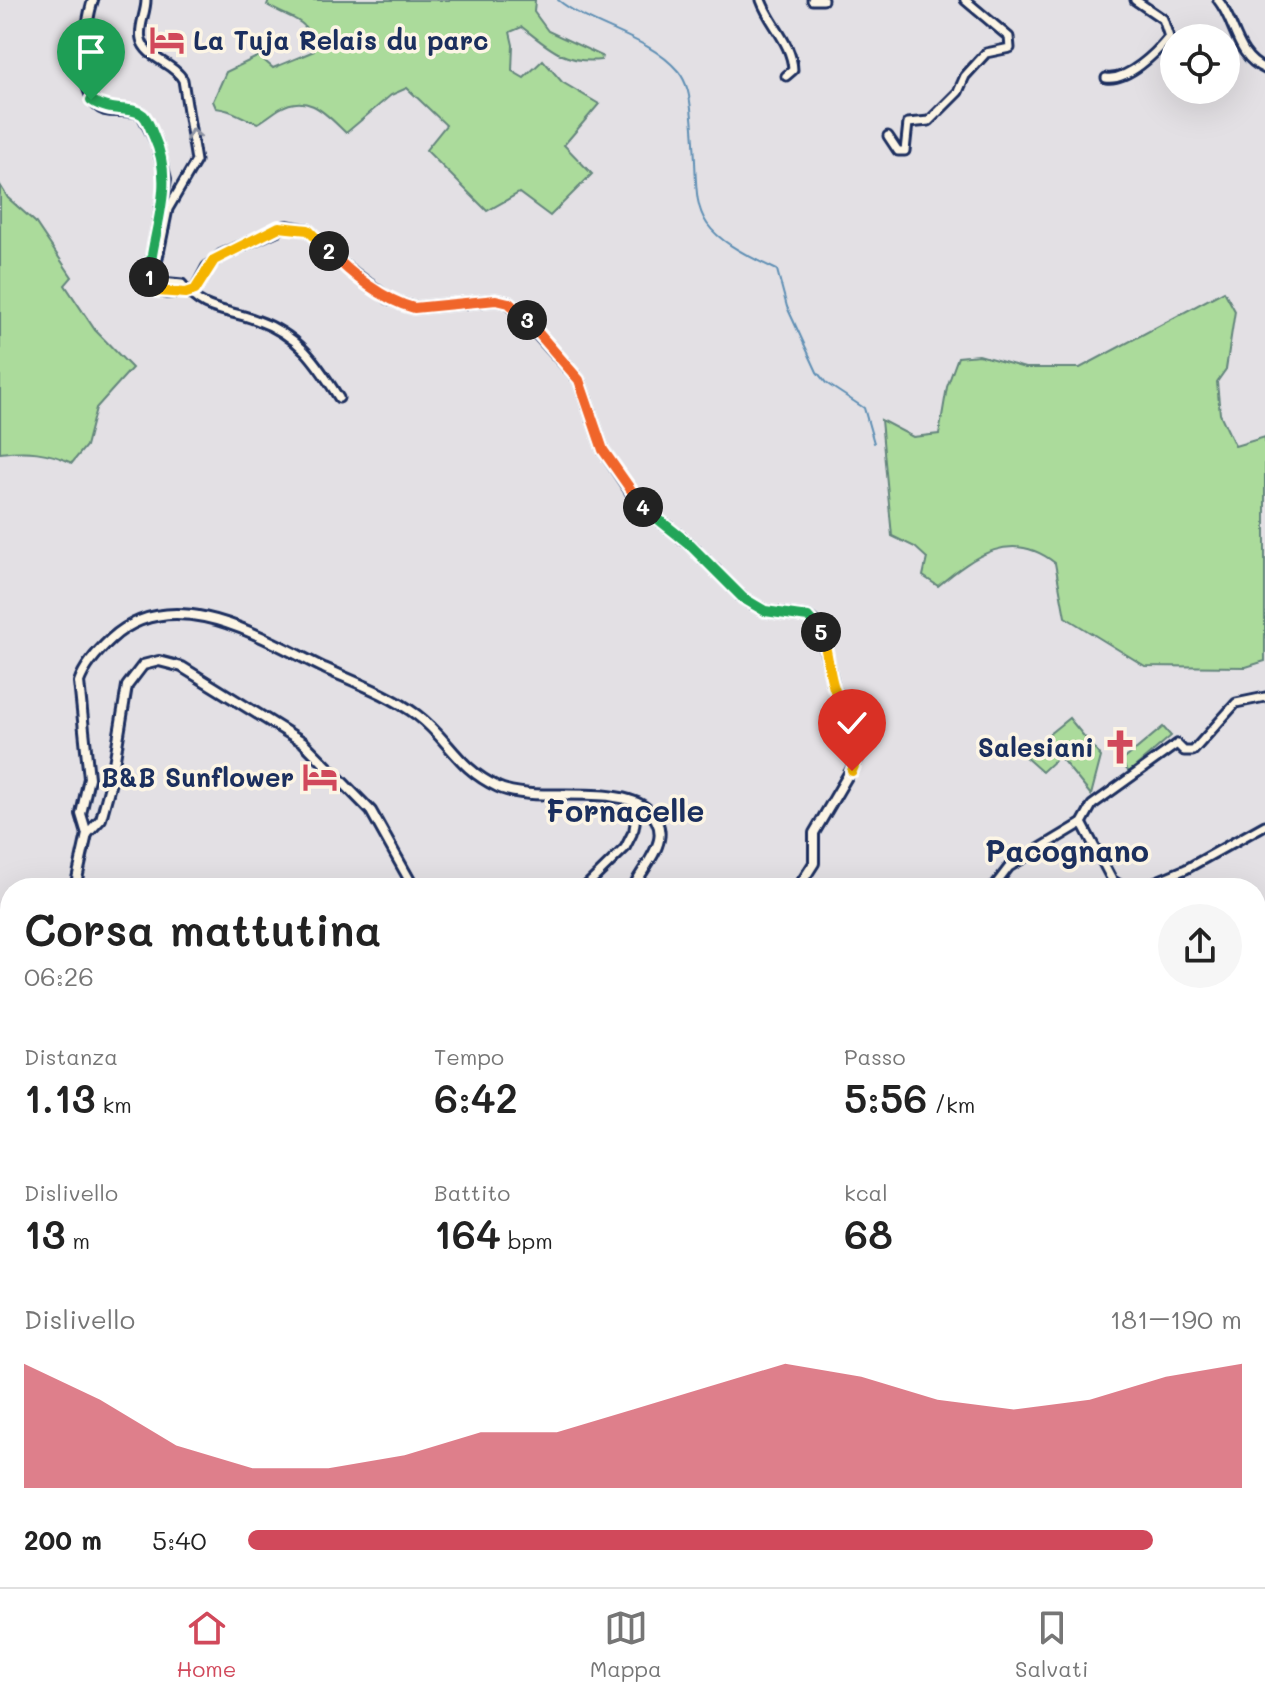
<!DOCTYPE html>
<html lang="it">
<head>
<meta charset="utf-8">
<style>
	:root { --surface:#fff; --page:#f6f6f6; --text:#222; --muted:#767676; --line:#e0e0e0; --accent:#d1495b }
	body { margin:0; font-family:Mali,sans-serif; background:var(--page); color:var(--text); height:100vh; display:flex; flex-direction:column; font-size:30px; white-space:nowrap }
	* { box-sizing:border-box; margin:0 }
	p { font-size:26px; color:var(--muted) }
	.icon { flex:none; width:44px; height:44px; fill:none; stroke:currentColor; stroke-width:2; stroke-linecap:round; stroke-linejoin:round }
	.map { position:relative; flex:1; overflow:hidden }
	.sheet { position:absolute; left:0px; top:878px; width:1266px; height:710px; display:flex; flex-direction:column; background:var(--surface); border-radius:32px 32px 0 0; box-shadow:0 8px 32px #0002 }
	.sheet>* { flex:none }
	.fabs { position:absolute; left:1160px; top:24px; display:grid; gap:16px }
	.fabs a { display:grid; place-items:center; width:80px; height:80px; border-radius:50%; background:var(--surface); box-shadow:0 8px 32px #0002; font-size:40px }
	.pin { position:absolute; display:grid; place-items:center; width:68px; height:68px; color:#fff; margin:-82px -34px; border-radius:50% 50% 50% 0; rotate:-45deg; box-shadow:0 0 8px #0007 }
	.pin .icon { rotate:45deg }
	.km { position:absolute; width:40px; height:40px; margin:-20px; border-radius:50%; background:#222; color:#fff; font-size:22px; line-height:40px; text-align:center }
	.round { display:grid; place-items:center; flex:none; width:84px; height:84px; border-radius:42px; background:var(--page) }
	.overview { display:flex; align-items:center; justify-content:space-between; height:136px; padding:0 24px }
	h1 { font-size:44px; font-weight:600; line-height:60px }
	.figures { display:grid; grid-template-columns:repeat(3,1fr); gap:12px; height:136px; padding:8px 24px }
	.figures div { display:grid; align-content:center }
	.figures b { font-size:40px; font-weight:600 }
	.figures small { font-size:22px; font-weight:400 }
	.figures p { font-size:22px }
	.chart { height:224px; padding:16px 24px }
	.chart p { display:flex; justify-content:space-between }
	.chart svg { width:100%; height:144px; margin-top:8px; fill:var(--accent); opacity:.7 }
	ul { padding:0 24px; list-style:none; font-size:26px }
	li { display:grid; grid-template-columns:128px 96px 1fr; align-items:center; height:60px }
	li i { height:20px; border-radius:10px; background:var(--accent) }
	.dock { display:flex; justify-content:space-around; align-items:center; height:112px; border-top:2px solid var(--line); background:var(--surface); font-size:22px; color:var(--muted) }
	.dock a { display:grid; justify-items:center; gap:4px }
	.dock .selected { color:var(--accent) }
	.map>svg:first-child { display:block }
	.green { fill:#abdb9b; stroke:#63857c; stroke-width:2 }
	.lines { fill:none; stroke-linecap:round; stroke-linejoin:round }
	.stream { stroke:#5f8fb4; stroke-width:2 }
	.minor-casing { stroke:#1b2f5e; stroke-width:13 }
	.tertiary-casing { stroke:#1b2f5e; stroke-width:14 }
	.minor { stroke:#fcf5e5; stroke-width:7 }
	.tertiary { stroke:#fcf5e5; stroke-width:8 }
	.oneway { stroke:#8c92a2 }
	.split-1-casing { stroke:#fff; stroke-width:16 }
	.split-2-casing { stroke:#fff; stroke-width:16 }
	.split-3-casing { stroke:#fff; stroke-width:16 }
	.split-4-casing { stroke:#fff; stroke-width:16 }
	.split-5-casing { stroke:#fff; stroke-width:16 }
	.split-6-casing { stroke:#fff; stroke-width:16 }
	.split-1 { stroke:#22a559; stroke-width:10 }
	.split-2 { stroke:#f5b400; stroke-width:10 }
	.split-3 { stroke:#f0652b; stroke-width:10 }
	.split-4 { stroke:#f0652b; stroke-width:10 }
	.split-5 { stroke:#22a559; stroke-width:10 }
	.split-6 { stroke:#f5b400; stroke-width:10 }
	.labels { text-anchor:middle; dominant-baseline:central; stroke-width:7; stroke-linejoin:round; paint-order:stroke }
	.poi-label { font-size:26px; font-weight:bold; fill:#1b2f5e; stroke:#fcf5e5; text-anchor:end }
	.quarter-label { font-size:30px; font-weight:bold; fill:#1b2f5e; stroke:#fcf5e5 }
</style>
</head>
<body>
<div class="map">
<svg width="1265" height="1587" viewBox="0 0 1265 1587">
	<rect width="100%" height="100%" fill="#e3e0e4"/>
	<filter id="ink" filterUnits="userSpaceOnUse"><feTurbulence type="fractalNoise" baseFrequency=".0125" numOctaves="2"/><feDisplacementMap in="SourceGraphic" scale="16" xChannelSelector="R" yChannelSelector="G"/><feConvolveMatrix kernelMatrix="1 2 1 2 8 2 1 2 1" color-interpolation-filters="sRGB"/></filter>
	<g filter="url(#ink)">
		<g class="green">
			<path d="M269,0H535L534,12L548,31L602,56L601,60C564,64 549,48 522,27L510,32L513,45L512,71L524,78L543,60L562,82L599,104L564,145L592,174L550,216L519,193L487,211L426,150L446,125L407,88L391,95L346,133C327,115 308,91 279,109C271,114 266,119 258,123C238,118 239,111 216,108L213,101L226,72L259,56L273,68L314,51C310,17 293,21 267,5Z"/>
			<path d="M0,185L8,198L35,222L72,277L65,285L95,330L132,368L96,408L86,446L72,463C47,451 27,450 0,453Z"/>
			<path d="M1224,291L1235,311L1226,369L1217,382L1220,414L1235,446L1265,437V661L1246,667L1145,666L1065,617L1055,563C1012,529 975,555 938,586L923,576L927,558L915,547L892,536L881,420L913,437L939,434L947,387L958,357L979,355L1025,368H1080Z"/>
			<polygon points="1069,718 1101,757 1091,795 1059,756 1042,772 1023,755"/>
			<polygon points="1163,727 1171,736 1129,772 1121,762"/>
			<polygon points="1256,1389 1265,1404 1265,1587 1194,1587 1185,1578 1256,1578"/>
			<polygon points="420,1578 715,1578 715,1587 422,1587"/>
			<polygon points="879,1578 970,1578 970,1587 877,1587"/>
		</g>
		<g class="lines">
			<path class="stream" d="M558,0C593,28 648,36 678,71C689,84 690,101 692,117C702,213 678,224 777,270L787,307L817,372L826,383L864,408L874,443"/>
			<g class="minor-casing">
				<g id="minor">
					<path d="M146,0C146,13 138,27 141,39C145,58 174,63 183,80L196,161L168,209L156,268L161,282L182,284C203,313 225,308 256,320C299,335 316,362 339,398"/>
					<path d="M761,0C770,25 792,43 793,70L786,76"/>
					<polyline points="812,0 823,0"/>
					<path d="M1218,0C1236,22 1235,56 1265,69"/>
					<path d="M1106,78C1128,81 1156,53 1169,37L1163,19L1135,0"/>
					<polyline points="888,136 898,151 905,151 908,123 929,121 958,92 965,76 986,53 1010,48 1009,37 965,0"/>
					<polyline points="1082,823 1112,880 1124,888"/>
					<polyline points="634,829 638,805"/>
					<polyline points="584,888 625,848 632,834"/>
					<polyline points="993,888 1009,867 1082,823 1092,805 1177,744 1184,751 1193,751 1236,703 1265,697"/>
					<polyline points="1140,888 1186,869 1265,825"/>
					<polyline points="1256,936 1265,930"/>
					<polyline points="1256,950 1265,950"/>
					<polyline points="0,1169 10,1176"/>
					<polyline points="1256,1208 1265,1217"/>
					<polyline points="842,1578 844,1587"/>
					<polyline points="1017,1587 1018,1578"/>
				</g>
			</g>
			<g class="tertiary-casing">
				<g id="tertiary">
					<path d="M93,0C85,23 75,101 105,110C118,113 129,108 142,114L157,144L166,179L149,274L154,289L167,293L195,290L207,267L221,255L286,226L308,230L337,260L389,299L414,308L496,300L509,303L579,380L603,450L638,503L688,543L743,598L765,611L808,617L820,627L834,688L854,727L858,758L814,833V863L798,888"/>
					<polyline points="75,888 87,834"/>
					<path d="M414,888L371,811L303,742L182,667L159,661L143,665L127,686L111,782L101,819L87,834L81,814L89,778L79,682C85,665 98,651 111,639C174,581 262,638 324,668C355,682 390,695 417,715C449,739 457,768 498,787C534,804 617,783 647,809C677,836 646,861 633,888"/>
					<polyline points="0,1072 10,1050"/>
					<polyline points="652,1578 657,1587"/>
				</g>
			</g>
			<use href="#minor" class="minor"/>
			<use href="#tertiary" class="tertiary"/>
		</g>
		<defs><path id="oneway-chevron" d="M-2-3.5L2.5 0L-2 3.5" fill="none" stroke-width="1.6" stroke-linecap="round" stroke-linejoin="round" transform="scale(2)"/></defs>
		<use class="oneway" href="#oneway-chevron" transform="translate(193 134) rotate(-100)"/>
	</g>
	<g class="lines" filter="url(#ink)">
		<g class="split-1-casing">
			<path id="split-1" d="M91,100C111,114 131,105 143,115C148,120 151,130 154,137C176,185 153,228 149,277"/>
		</g>
		<g class="split-2-casing">
			<polyline id="split-2" points="149,277 157,291 186,293 195,290 214,260 279,227 308,230 329,251"/>
		</g>
		<g class="split-3-casing">
			<path id="split-3" d="M329,251C351,274 383,300 414,308L496,300L509,303L527,320"/>
		</g>
		<g class="split-4-casing">
			<polyline id="split-4" points="527,320 579,380 603,450 643,507"/>
		</g>
		<g class="split-5-casing">
			<polyline id="split-5" points="643,507 688,543 743,598 765,611 808,617 821,632"/>
		</g>
		<g class="split-6-casing">
			<path id="split-6" d="M821,632C828,650 828,670 834,688C845,719 867,738 852,771"/>
		</g>
		<use href="#split-1" class="split-1"/>
		<use href="#split-2" class="split-2"/>
		<use href="#split-3" class="split-3"/>
		<use href="#split-4" class="split-4"/>
		<use href="#split-5" class="split-5"/>
		<use href="#split-6" class="split-6"/>
	</g>
	<defs>
		<g id="hotel-bare" transform="scale(2.76)"><path d="M-6-4.5h1.5V1H6V5H4.5V3h-9V5H-6ZM-4 0a1.8 1.8 0 1 1 3.6 0ZM.5 0V-2.5h3Q6-2.5 6 0Z" fill="#d1495b" stroke="#fcf5e5" stroke-width="2.5" paint-order="stroke"/></g>
		<g id="church-bare" transform="scale(2.76)"><path d="M-1.2-6h2.4v3.5h3.3v2.4h-3.3V6h-2.4V-.1h-3.3v-2.4h3.3Z" fill="#d1495b" stroke="#fcf5e5" stroke-width="2.5" paint-order="stroke"/></g>
	</defs>
	<g fill-rule="evenodd">
		<use href="#hotel-bare" x="167" y="40"/>
		<use href="#church-bare" x="1120" y="747"/>
		<use href="#hotel-bare" x="320" y="777"/>
	</g>
	<g class="labels">
		<g class="poi-label">
			<text x="193" y="40" text-anchor="start">La Tuja Relais du parc</text>
			<text x="1094" y="747">Salesiani</text>
			<text x="294" y="777">B&amp;B Sunflower</text>
		</g>
		<g class="quarter-label">
			<text x="625" y="810">Fornacelle</text>
			<text x="1067" y="850">Pacognano</text>
		</g>
	</g>
</svg>
<div class="fabs">
<a><svg class="icon" aria-label="locate" viewBox="0 0 24 24"><circle cx="12" cy="12" r="6"/><path d="M12 2v4M12 18v4M2 12h4M18 12h4"/></svg></a>
</div>
<div class="pin" style="left:91px;top:100px;background:#1e9e55"><svg class="icon" aria-label="arrive" viewBox="0 0 24 24"><path d="M6 21V4h12l-3 4 3 4H6"/></svg></div>
<div class="pin" style="left:852px;top:771px;background:#d93025"><svg class="icon" aria-label="check" viewBox="0 0 24 24"><path d="M5 12l5 5 9-10"/></svg></div>
<b class="km" style="left:149px;top:277px">1</b>
<b class="km" style="left:329px;top:251px">2</b>
<b class="km" style="left:527px;top:320px">3</b>
<b class="km" style="left:643px;top:507px">4</b>
<b class="km" style="left:821px;top:632px">5</b>
<section class="sheet">
<div class="overview"><div><h1>Corsa mattutina</h1><p>06:26</p></div><a class="round"><svg class="icon" aria-label="share" viewBox="0 0 24 24"><path d="M12 15V3M7 8l5-5 5 5M5 13v7h14v-7"/></svg></a></div>
<div class="figures">
<div><p>Distanza</p><b>1.13<small> km</small></b></div>
<div><p>Tempo</p><b>6:42</b></div>
<div><p>Passo</p><b>5:56<small> /km</small></b></div>
</div>
<div class="figures">
<div><p>Dislivello</p><b>13<small> m</small></b></div>
<div><p>Battito</p><b>164<small> bpm</small></b></div>
<div><p>kcal</p><b>68</b></div>
</div>
<div class="chart"><p><span>Dislivello</span>181–190 m</p>
<svg viewBox="0 0 160 44" preserveAspectRatio="none"><path d="M0 44V6L10 17L20 31L30 38L40 38L50 34L60 27L70 27L80 20L90 13L100 6L110 10L120 17L130 20L140 17L150 10L160 6V44z"/></svg>
</div>
<ul>
<li><b>200 m</b>5:40<i style="width:91%"></i></li>
</ul>
</section>
</div>
<nav class="dock">
<a class="selected"><svg class="icon" aria-label="home" viewBox="0 0 24 24"><path d="M3 11l9-7 9 7M6 9v11h12V9"/></svg>Home</a>
<a><svg class="icon" aria-label="map" viewBox="0 0 24 24"><path d="M3 6l6-2 6 2 6-2v14l-6 2-6-2-6 2zM9 4v14M15 6v14"/></svg>Mappa</a>
<a><svg class="icon" aria-label="saved" viewBox="0 0 24 24"><path d="M7 4h10v16l-5-4-5 4z"/></svg>Salvati</a>
</nav>
</body>
</html>
